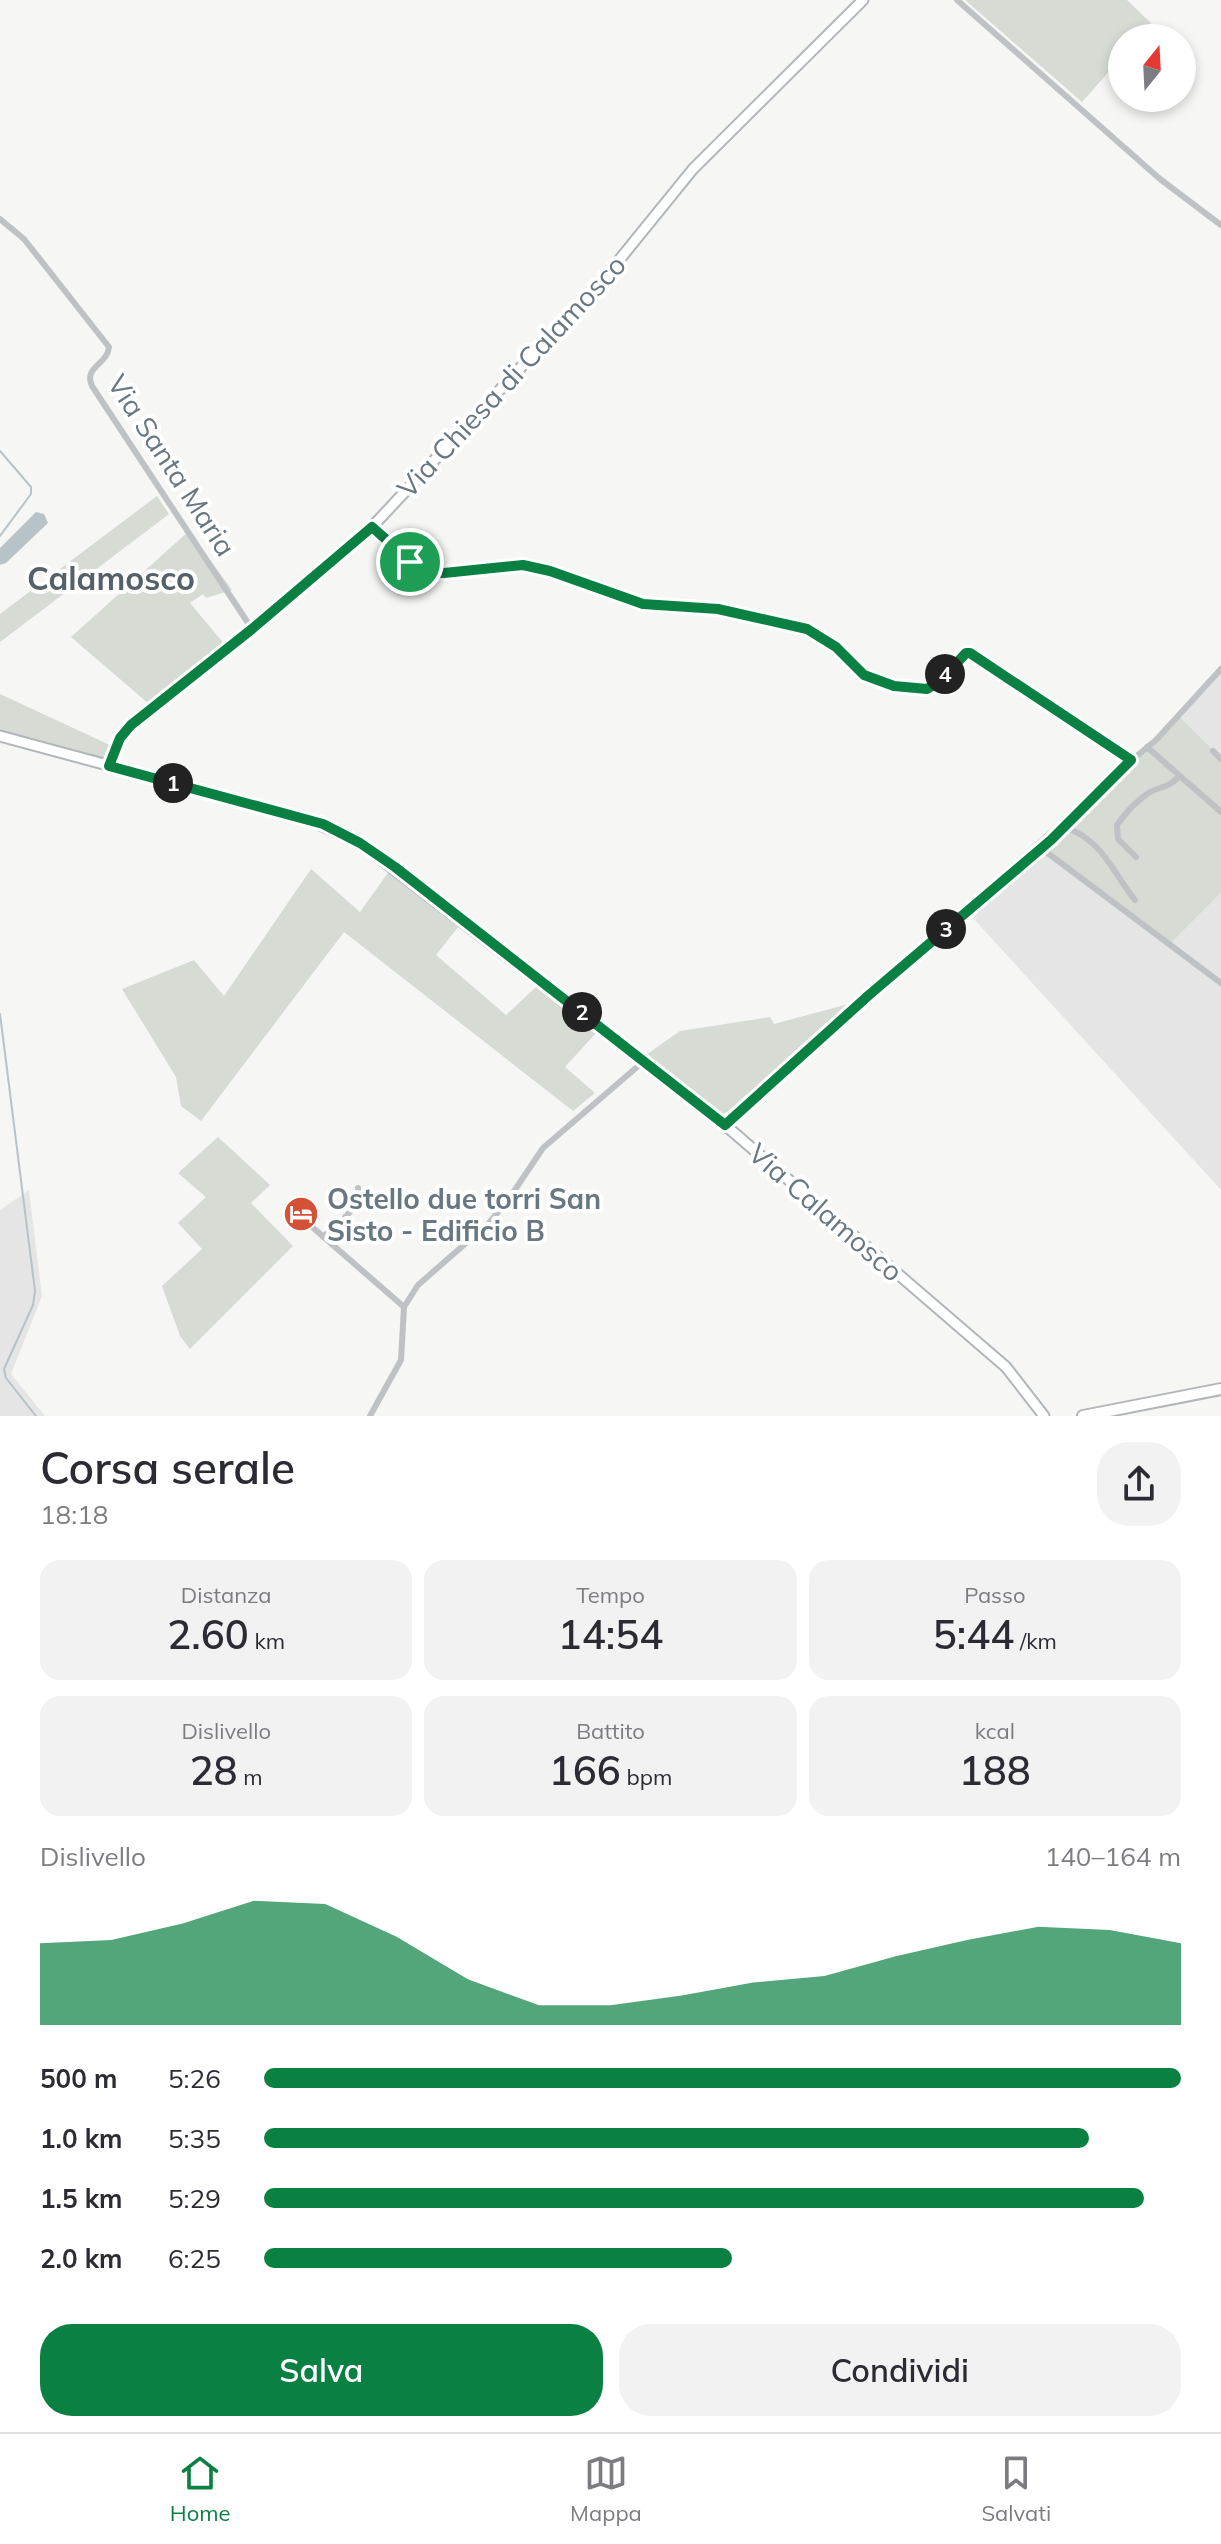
<!DOCTYPE html>
<html lang="it">
<head>
<meta charset="utf-8">
<style>
	:root { --surface:#fff; --page:#f2f2f3; --text:#2b2b33; --muted:#7c7c81; --line:#e1e1e2; --accent:#0b8043 }
	body { margin:0; font-family:Mulish,sans-serif; background:var(--page); color:var(--text); height:100vh; display:flex; flex-direction:column; font-size:30px; white-space:nowrap }
	* { box-sizing:border-box; margin:0 }
	p { font-size:26px; color:var(--muted) }
	.icon { flex:none; width:44px; height:44px; fill:none; stroke:currentColor; stroke-width:2; stroke-linecap:round; stroke-linejoin:round }
	.map { position:relative; height:1416px; overflow:hidden }
	.panel { display:flex; flex-direction:column; background:var(--surface); flex:1 }
	.panel>* { flex:none }
	.needle { width:52px; rotate:18deg }
	.fabs { position:absolute; left:1108px; top:24px; display:grid; gap:16px }
	.fabs a { display:grid; place-items:center; width:88px; height:88px; border-radius:50%; background:var(--surface); box-shadow:0 4px 12px #0003; font-size:40px }
	.pin { position:absolute; display:grid; place-items:center; width:68px; height:68px; color:#fff; margin:-34px; border:4px solid #fff; border-radius:50%; box-shadow:0 2px 8px #0007 }
	.km { position:absolute; width:40px; height:40px; margin:-20px; border-radius:50%; background:#222; color:#fff; font-size:22px; line-height:40px; text-align:center }
	.round { display:grid; place-items:center; flex:none; width:84px; height:84px; border-radius:32px; background:var(--page) }
	.overview { display:flex; align-items:center; justify-content:space-between; height:136px; padding:0 40px }
	h1 { font-size:44px; font-weight:600; line-height:60px }
	.stats { display:grid; grid-template-columns:repeat(3,1fr); gap:12px; height:136px; padding:8px 40px }
	.stats div { display:grid; align-content:center; border-radius:20px; background:var(--page); text-align:center }
	.stats b { font-size:40px; font-weight:600 }
	.stats small { font-size:22px; font-weight:400 }
	.stats p { font-size:22px }
	.chart { height:224px; padding:16px 40px }
	.chart p { display:flex; justify-content:space-between }
	.chart svg { width:100%; height:144px; margin-top:8px; fill:var(--accent); opacity:.7 }
	.cta { display:flex; gap:16px; margin-top:auto; padding:16px 40px }
	.cta a { flex:1; height:92px; border-radius:32px; background:var(--accent); color:#fff; font-size:32px; font-weight:600; line-height:92px; text-align:center }
	.cta a+a { background:var(--page); color:var(--text) }
	ul { padding:0 40px; list-style:none; font-size:26px }
	li { display:grid; grid-template-columns:128px 96px 1fr; align-items:center; height:60px }
	li i { height:20px; border-radius:10px; background:var(--accent) }
	.dock { display:flex; justify-content:space-around; align-items:center; height:112px; border-top:2px solid var(--line); background:var(--surface); font-size:22px; color:var(--muted) }
	.dock a { display:grid; justify-items:center; gap:4px }
	.dock .active { color:var(--accent) }
	.map>svg:first-child { display:block }
	.built { fill:#e4e5e4 }
	.green { fill:#d6dbd3 }
	.water { fill:#b7c3c7 }
	.lines { fill:none; stroke-linecap:round; stroke-linejoin:round }
	.stream { stroke:#b7c3c7; stroke-width:2 }
	.secondary-casing { stroke:#b0b6ba; stroke-width:13 }
	.primary-casing { stroke:#b2b6b9; stroke-width:14 }
	.street { stroke:#bec2c5; stroke-width:6 }
	.secondary { stroke:#fff; stroke-width:9 }
	.primary { stroke:#fff; stroke-width:10 }
	.route-casing { stroke:#fff; stroke-width:16 }
	.route { stroke:#0b8043; stroke-width:10 }
	.labels { text-anchor:middle; dominant-baseline:central; stroke-width:8; stroke-linejoin:round; paint-order:stroke }
	.street-label { font-size:28px; fill:#687882; stroke:#fff }
	.poi-label { font-size:28px; font-weight:bold; fill:#687882; stroke:#fff; text-anchor:start }
	.quarter-label { font-size:32px; font-weight:bold; fill:#556168; stroke:#fff }
</style>
</head>
<body>
<div class="map">
<svg width="1221" height="1416" viewBox="0 0 1221 1416">
	<rect width="100%" height="100%" fill="#f6f6f4"/>
	<g class="built">
		<polygon points="1221,664 1221,758 1177,714"/>
		<polygon points="1034,843 1168,946 1221,893 1221,1190 963,907"/>
		<polygon points="29,1190 42,1296 11,1374 45,1416 0,1416 0,1210"/>
	</g>
	<g class="green">
		<polygon points="965,0 1127,0 1151,23 1138,38 1122,38 1122,57 1082,102"/>
		<polygon points="157,496 169,514 0,642 0,614"/>
		<polygon points="189,531 232,590 206,598 203,594 190,603 225,645 149,704 71,637"/>
		<polygon points="0,694 112,746 109,755 102,758 0,730"/>
		<polygon points="1177,714 1221,758 1221,893 1168,946 1034,843 1154,738"/>
		<polygon points="311,869 360,912 390,870 459,926 436,955 506,1015 537,986 596,1033 565,1067 595,1093 573,1111 344,932 201,1121 181,1106 176,1077 122,989 194,960 224,996"/>
		<polygon points="852,1003 732,1110 722,1114 646,1055 680,1031 770,1017 774,1024"/>
		<polygon points="218,1137 270,1185 251,1203 293,1246 190,1349 180,1336 162,1286 202,1249 178,1223 206,1197 178,1173"/>
	</g>
	<polygon class="water" points="36,512 44,514 48,523 6,563 0,565 0,548"/>
	<g class="lines">
		<g class="stream">
			<polyline points="0,451 31,487 31,494 0,536"/>
			<polyline points="0,1014 35,1291 33,1305 4,1369 6,1378 36,1416"/>
		</g>
		<g class="secondary-casing">
			<g id="secondary">
				<polyline points="0,736 307,819 360,843 725,1125 1006,1367 1044,1416"/>
				<polyline points="109,766 120,738 131,725 252,629 372,527 607,275 693,169 863,0"/>
			</g>
		</g>
		<g class="primary-casing">
			<polyline id="primary" points="1083,1416 1221,1389"/>
		</g>
		<g class="street">
			<polyline points="957,0 1160,179 1221,225"/>
			<path d="M0,219L24,239L109,347C108,364 83,367 92,386L252,629"/>
			<polyline points="372,527 417,568 430,573 523,565 550,571 643,604 715,609 789,624 822,637 864,675 878,682 914,689 927,689 933,686 966,653 970,653 1131,760"/>
			<polyline points="1147,747 1221,812"/>
			<polyline points="1213,751 1221,759"/>
			<path d="M1064,827C1103,840 1111,870 1135,900"/>
			<polyline points="1041,848 1221,983"/>
			<path d="M1136,857L1118,839L1117,825C1125,813 1138,800 1150,792C1162,786 1170,787 1179,776"/>
			<polyline points="725,1125 869,995 1051,840 1109,779 1156,740 1221,669"/>
			<polyline points="311,1226 404,1307"/>
			<path d="M323,1237C337,1224 362,1208 358,1188"/>
			<polyline points="370,1416 401,1360 404,1307 418,1285 489,1223 508,1200 543,1148 644,1061"/>
		</g>
		<use href="#secondary" class="secondary"/>
		<use href="#primary" class="primary"/>
	</g>
	<g class="lines">
		<g class="route-casing">
			<polygon id="route" points="372,527 423,572 444,573 523,565 550,571 643,604 718,609 807,629 836,647 864,675 894,686 927,689 940,681 966,653 970,653 1131,760 1051,840 869,995 725,1125 395,867 360,843 323,824 109,766 120,738 131,725 252,629"/>
		</g>
		<use href="#route" class="route"/>
	</g>
	<defs>
		<g id="hotel-disc" transform="scale(1.8)"><circle r="9.5" fill="#d45136" stroke="#fff"/><path d="M-6-4.5h1.5V1H6V5H4.5V3h-9V5H-6ZM-4 0a1.8 1.8 0 1 1 3.6 0ZM.5 0V-2.5h3Q6-2.5 6 0Z" fill="#fff"/></g>
	</defs>
	<g fill-rule="evenodd">
		<use href="#hotel-disc" x="301" y="1214"/>
	</g>
	<g class="labels">
		<g class="street-label">
			<text transform="translate(511 376) rotate(-47)">Via Chiesa di Calamosco</text>
			<text transform="translate(172 465) rotate(57)">Via Santa Maria</text>
			<text transform="translate(826 1212) rotate(41)">Via Calamosco</text>
		</g>
		<g class="poi-label">
			<text x="327" y="1198">Ostello due torri San<tspan x="327" dy="32">Sisto - Edificio B</tspan></text>
		</g>
		<g class="quarter-label">
			<text x="111" y="578">Calamosco</text>
		</g>
	</g>
</svg>
<div class="fabs">
<a><svg class="needle" viewBox="-14 -14 28 28"><path d="M0-13l5 13h-10z" fill="#e53935"/><path d="M0 13l5-13h-10z" fill="#7c7c81"/></svg></a>
</div>
<div class="pin" style="left:410px;top:562px;background:#1e9e55"><svg class="icon" aria-label="arrive" viewBox="0 0 24 24"><path d="M6 21V4h12l-3 4 3 4H6"/></svg></div>
<b class="km" style="left:173px;top:783px">1</b>
<b class="km" style="left:582px;top:1012px">2</b>
<b class="km" style="left:946px;top:929px">3</b>
<b class="km" style="left:945px;top:674px">4</b>
</div>
<section class="panel">
<div class="overview"><div><h1>Corsa serale</h1><p>18:18</p></div><a class="round"><svg class="icon" aria-label="share" viewBox="0 0 24 24"><path d="M12 15V3M7 8l5-5 5 5M5 13v7h14v-7"/></svg></a></div>
<div class="stats">
<div><p>Distanza</p><b>2.60<small> km</small></b></div>
<div><p>Tempo</p><b>14:54</b></div>
<div><p>Passo</p><b>5:44<small> /km</small></b></div>
</div>
<div class="stats">
<div><p>Dislivello</p><b>28<small> m</small></b></div>
<div><p>Battito</p><b>166<small> bpm</small></b></div>
<div><p>kcal</p><b>188</b></div>
</div>
<div class="chart"><p><span>Dislivello</span>140–164 m</p>
<svg viewBox="0 0 160 44" preserveAspectRatio="none"><path d="M0 44V19L10 18L20 13L30 6L40 7L50 17L60 30L70 38L80 38L90 35L100 31L110 29L120 23L130 18L140 14L150 15L160 19V44z"/></svg>
</div>
<ul>
<li><b>500 m</b>5:26<i style="width:100%"></i></li>
<li><b>1.0 km</b>5:35<i style="width:90%"></i></li>
<li><b>1.5 km</b>5:29<i style="width:96%"></i></li>
<li><b>2.0 km</b>6:25<i style="width:51%"></i></li>
</ul>
<div class="cta"><a>Salva</a><a>Condividi</a></div>
</section>
<nav class="dock">
<a class="active"><svg class="icon" aria-label="home" viewBox="0 0 24 24"><path d="M3 11l9-7 9 7M6 9v11h12V9"/></svg>Home</a>
<a><svg class="icon" aria-label="map" viewBox="0 0 24 24"><path d="M3 6l6-2 6 2 6-2v14l-6 2-6-2-6 2zM9 4v14M15 6v14"/></svg>Mappa</a>
<a><svg class="icon" aria-label="saved" viewBox="0 0 24 24"><path d="M7 4h10v16l-5-4-5 4z"/></svg>Salvati</a>
</nav>
</body>
</html>
